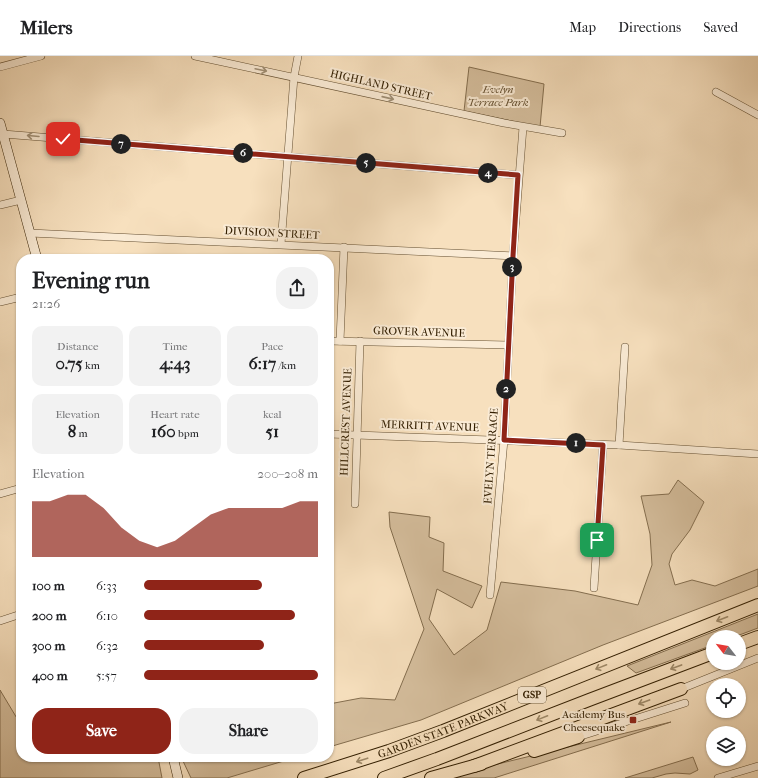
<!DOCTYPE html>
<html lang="en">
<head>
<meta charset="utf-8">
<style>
	:root { --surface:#fff; --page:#f2f2f2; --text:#202124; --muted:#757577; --line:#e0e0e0; --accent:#8f2418 }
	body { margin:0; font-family:"IM FELL French Canon",serif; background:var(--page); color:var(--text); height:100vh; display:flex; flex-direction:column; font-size:15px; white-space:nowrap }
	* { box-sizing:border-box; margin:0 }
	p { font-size:13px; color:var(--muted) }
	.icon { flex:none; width:22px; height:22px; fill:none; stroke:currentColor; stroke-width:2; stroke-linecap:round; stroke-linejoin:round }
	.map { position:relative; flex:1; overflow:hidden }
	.panel { position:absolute; left:16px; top:198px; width:318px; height:508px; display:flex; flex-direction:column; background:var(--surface); border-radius:16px; box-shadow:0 1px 3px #0004 }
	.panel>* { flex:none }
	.needle { width:26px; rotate:301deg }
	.controls { position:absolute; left:706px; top:574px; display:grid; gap:8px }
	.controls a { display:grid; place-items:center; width:40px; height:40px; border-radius:50%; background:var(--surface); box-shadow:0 1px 3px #0004; font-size:20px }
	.pin { position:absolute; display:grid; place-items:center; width:34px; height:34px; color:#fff; margin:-17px; border-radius:8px; box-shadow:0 2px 6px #0006 }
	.km { position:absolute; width:20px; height:20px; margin:-10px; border-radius:50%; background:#222; color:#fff; font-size:11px; line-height:20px; text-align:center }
	.round { display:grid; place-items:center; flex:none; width:42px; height:42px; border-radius:16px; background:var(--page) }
	.overview { display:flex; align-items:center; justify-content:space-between; height:68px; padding:0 16px }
	h1 { font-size:22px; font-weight:800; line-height:30px }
	.figures { display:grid; grid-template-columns:repeat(3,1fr); gap:6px; height:68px; padding:4px 16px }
	.figures div { display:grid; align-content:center; border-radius:10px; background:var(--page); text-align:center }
	.figures b { font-size:17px; font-weight:800 }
	.figures small { font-size:11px; font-weight:400 }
	.figures p { font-size:11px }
	.chart { height:112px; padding:8px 16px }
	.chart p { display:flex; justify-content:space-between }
	.chart svg { width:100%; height:72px; margin-top:4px; fill:var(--accent); opacity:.7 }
	.button { display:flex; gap:8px; margin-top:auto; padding:8px 16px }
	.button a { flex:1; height:46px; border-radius:16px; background:var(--accent); color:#fff; font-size:16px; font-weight:800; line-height:46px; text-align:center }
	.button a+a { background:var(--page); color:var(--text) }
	ul { padding:0 16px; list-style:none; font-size:13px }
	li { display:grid; grid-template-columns:64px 48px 1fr; align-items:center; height:30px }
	li i { height:10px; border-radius:5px; background:var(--accent) }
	header { display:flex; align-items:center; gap:24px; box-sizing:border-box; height:56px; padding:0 20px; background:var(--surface); border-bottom:1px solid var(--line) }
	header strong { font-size:19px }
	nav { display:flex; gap:22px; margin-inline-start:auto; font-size:14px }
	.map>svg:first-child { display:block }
	.green { fill:#d6bf9e; stroke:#846e4f }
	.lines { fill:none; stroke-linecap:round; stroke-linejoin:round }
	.street-casing { stroke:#634e30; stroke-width:8 }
	.secondary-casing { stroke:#321e00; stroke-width:10 }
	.highway-casing { stroke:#321e00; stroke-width:14 }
	.street { stroke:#faebd5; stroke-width:7 }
	.secondary { stroke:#faebd5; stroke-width:9 }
	.highway { stroke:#f7e0be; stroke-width:12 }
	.oneway { stroke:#a08f75 }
	.oneway2 { stroke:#9e8968 }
	.route-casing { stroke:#fff; stroke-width:8 }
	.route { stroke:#8f2418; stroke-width:5 }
	.poi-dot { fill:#8f2418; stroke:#faebd5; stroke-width:1.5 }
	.labels { text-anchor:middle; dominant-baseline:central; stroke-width:4; stroke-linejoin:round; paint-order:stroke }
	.shield { fill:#faebd5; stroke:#6e5c40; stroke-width:1 }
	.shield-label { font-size:10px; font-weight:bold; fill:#321e00 }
	.street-label { font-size:11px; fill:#321e00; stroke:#faebd5 }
	.park-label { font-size:11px; font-style:italic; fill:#634e2f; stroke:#faebd5 }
	.poi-label { font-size:11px; fill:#321e00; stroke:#faebd5; text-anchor:end }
</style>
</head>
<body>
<header>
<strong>Milers</strong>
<nav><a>Map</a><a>Directions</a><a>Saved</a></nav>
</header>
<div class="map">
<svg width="758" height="722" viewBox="0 0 758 722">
	<rect width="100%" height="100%" fill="#f7e0be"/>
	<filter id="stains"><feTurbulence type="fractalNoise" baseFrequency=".005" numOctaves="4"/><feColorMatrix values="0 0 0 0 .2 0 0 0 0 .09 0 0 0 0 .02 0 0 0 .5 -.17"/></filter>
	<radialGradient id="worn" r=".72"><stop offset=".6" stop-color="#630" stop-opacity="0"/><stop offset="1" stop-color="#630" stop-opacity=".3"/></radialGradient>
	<g class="green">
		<polygon points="469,11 544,28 540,71 464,55"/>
		<polygon points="678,424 704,446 690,474 672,498 669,508 675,529 692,524 715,530 758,513 758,530 603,589 421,664 329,691 329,648 361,642 395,644 424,573 390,471 389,456 430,461 429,481 444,487 443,515 482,530 472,552 437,533 429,563 454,599 487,574 501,526 575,535 638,549 652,509 650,478 641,440 669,438"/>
		<polygon points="758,558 758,572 734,581 713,581 713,589 636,617 627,610"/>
		<polygon points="0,634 21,669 21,701 158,701 162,722 0,722"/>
		<polygon points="671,666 494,722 440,722"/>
		<polygon points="206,701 297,701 227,722 191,722 183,705 204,704"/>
		<polygon points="693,701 698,714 690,718 675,717 666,718 652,722 625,722"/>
	</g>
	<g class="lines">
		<g class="street-casing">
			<g id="street">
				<polyline points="195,0 504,67 562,77"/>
				<polyline points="0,11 41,0"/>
				<polyline points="716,36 758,59"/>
				<polyline points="3,78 518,119"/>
				<polyline points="0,149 21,144"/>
				<polyline points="30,177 513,200"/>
				<polyline points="281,188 294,21 298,0"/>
				<polyline points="0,246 21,241"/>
				<polyline points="329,285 508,289"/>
				<polyline points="340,285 344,191"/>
				<polyline points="329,378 619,389 758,398"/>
				<polyline points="619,389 625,291"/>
				<polyline points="0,438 21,432"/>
				<polyline points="355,448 360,285"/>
				<polyline points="594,532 603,389"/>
				<polyline points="490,539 504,384 513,200 523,71"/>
				<polyline points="0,565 21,558"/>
				<polyline points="681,633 758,602"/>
				<polyline points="578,681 685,647"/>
				<polyline points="718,722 758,710"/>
			</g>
		</g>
		<g class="secondary-casing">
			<g id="secondary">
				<polyline points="0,67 37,203"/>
				<polyline points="173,701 178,722"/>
			</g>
		</g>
		<g class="highway-casing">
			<g id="highway">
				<polyline points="739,588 758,581"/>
				<polyline points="534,695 578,681"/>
				<polyline points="474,710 681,633"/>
				<path id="s1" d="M304,722L389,695L443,675L758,549"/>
				<polyline points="384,722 437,703 589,644 713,597"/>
				<polyline points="431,722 481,708"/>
			</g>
		</g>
		<use href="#street" class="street"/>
		<use href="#secondary" class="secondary"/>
		<use href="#highway" class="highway"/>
	</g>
	<defs><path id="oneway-shaft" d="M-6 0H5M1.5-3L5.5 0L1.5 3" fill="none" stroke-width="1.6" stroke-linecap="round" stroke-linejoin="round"/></defs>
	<g class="oneway">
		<use href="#oneway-shaft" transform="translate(261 14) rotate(12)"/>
		<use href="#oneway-shaft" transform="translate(388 42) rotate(13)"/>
		<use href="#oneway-shaft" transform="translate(33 80) rotate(-175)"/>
	</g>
	<g class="oneway2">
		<use href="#oneway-shaft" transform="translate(722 563) rotate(159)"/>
		<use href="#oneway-shaft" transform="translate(601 611) rotate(158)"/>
		<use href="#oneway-shaft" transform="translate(676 611) rotate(160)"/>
		<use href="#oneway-shaft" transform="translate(644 646) rotate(160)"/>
		<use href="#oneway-shaft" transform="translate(542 662) rotate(158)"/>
		<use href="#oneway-shaft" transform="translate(362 704) rotate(162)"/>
	</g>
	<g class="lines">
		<g class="route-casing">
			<polyline id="route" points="63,83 518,119 513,200 504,384 603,389 597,484"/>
		</g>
		<use href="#route" class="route"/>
	</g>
	<rect class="poi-dot" x="629" y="660" width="8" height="8" rx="2"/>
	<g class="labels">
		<rect class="shield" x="518" y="631" width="28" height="16" rx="3"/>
		<g class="shield-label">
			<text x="532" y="639">GSP</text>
		</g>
		<g class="street-label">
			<text transform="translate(381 29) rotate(13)">HIGHLAND STREET</text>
			<text transform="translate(272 177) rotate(3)">DIVISION STREET</text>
			<text transform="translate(419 276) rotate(2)">GROVER AVENUE</text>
			<text transform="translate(346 366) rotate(-88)">HILLCREST AVENUE</text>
			<text transform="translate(430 370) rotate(2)">MERRITT AVENUE</text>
			<text transform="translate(491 400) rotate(-86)">EVELYN TERRACE</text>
			<text stroke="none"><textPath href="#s1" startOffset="147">GARDEN STATE PARKWAY</textPath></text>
		</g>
		<g class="park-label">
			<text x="498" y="33">Evelyn<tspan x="498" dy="13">Terrace Park</tspan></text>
		</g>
		<g class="poi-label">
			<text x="625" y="658">Academy Bus<tspan x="625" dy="13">Cheesequake</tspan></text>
		</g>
	</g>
	<rect width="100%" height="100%" filter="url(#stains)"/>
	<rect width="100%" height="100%" fill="url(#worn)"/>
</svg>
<div class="controls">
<a><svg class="needle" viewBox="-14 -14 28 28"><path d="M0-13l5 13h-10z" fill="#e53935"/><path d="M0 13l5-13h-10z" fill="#757577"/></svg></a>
<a><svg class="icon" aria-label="locate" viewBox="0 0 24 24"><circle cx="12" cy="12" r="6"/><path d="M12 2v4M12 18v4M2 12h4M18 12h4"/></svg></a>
<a><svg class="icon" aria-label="layers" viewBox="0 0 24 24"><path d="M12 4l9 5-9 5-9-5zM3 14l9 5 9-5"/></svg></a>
</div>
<div class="pin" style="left:597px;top:484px;background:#1e9e55"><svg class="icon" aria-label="arrive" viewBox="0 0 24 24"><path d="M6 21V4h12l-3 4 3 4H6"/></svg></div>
<div class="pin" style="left:63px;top:83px;background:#d93025"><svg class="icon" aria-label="check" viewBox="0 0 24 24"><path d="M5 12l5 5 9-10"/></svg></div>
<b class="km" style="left:576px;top:387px">1</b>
<b class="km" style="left:506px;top:333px">2</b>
<b class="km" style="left:512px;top:211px">3</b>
<b class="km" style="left:488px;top:117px">4</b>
<b class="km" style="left:366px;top:107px">5</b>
<b class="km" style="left:243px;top:97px">6</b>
<b class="km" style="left:121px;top:88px">7</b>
<section class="panel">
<div class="overview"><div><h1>Evening run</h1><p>21:26</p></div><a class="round"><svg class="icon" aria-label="share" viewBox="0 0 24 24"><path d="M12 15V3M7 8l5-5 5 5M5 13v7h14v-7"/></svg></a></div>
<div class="figures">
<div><p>Distance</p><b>0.75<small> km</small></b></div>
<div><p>Time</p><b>4:43</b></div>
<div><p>Pace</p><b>6:17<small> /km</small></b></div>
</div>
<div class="figures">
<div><p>Elevation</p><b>8<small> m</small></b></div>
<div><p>Heart rate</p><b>160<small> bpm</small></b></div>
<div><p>kcal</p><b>51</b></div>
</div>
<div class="chart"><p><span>Elevation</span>200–208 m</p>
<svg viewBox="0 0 160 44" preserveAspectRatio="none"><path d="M0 44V10L10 10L20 6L30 6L40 14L50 26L60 34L70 38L80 34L90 26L100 18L110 14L120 14L130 14L140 14L150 10L160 10V44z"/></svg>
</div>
<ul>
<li><b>100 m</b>6:33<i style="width:68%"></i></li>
<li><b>200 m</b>6:10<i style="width:87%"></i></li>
<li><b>300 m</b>6:32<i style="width:69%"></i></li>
<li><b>400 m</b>5:57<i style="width:100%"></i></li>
</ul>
<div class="button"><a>Save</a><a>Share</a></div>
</section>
</div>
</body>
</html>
